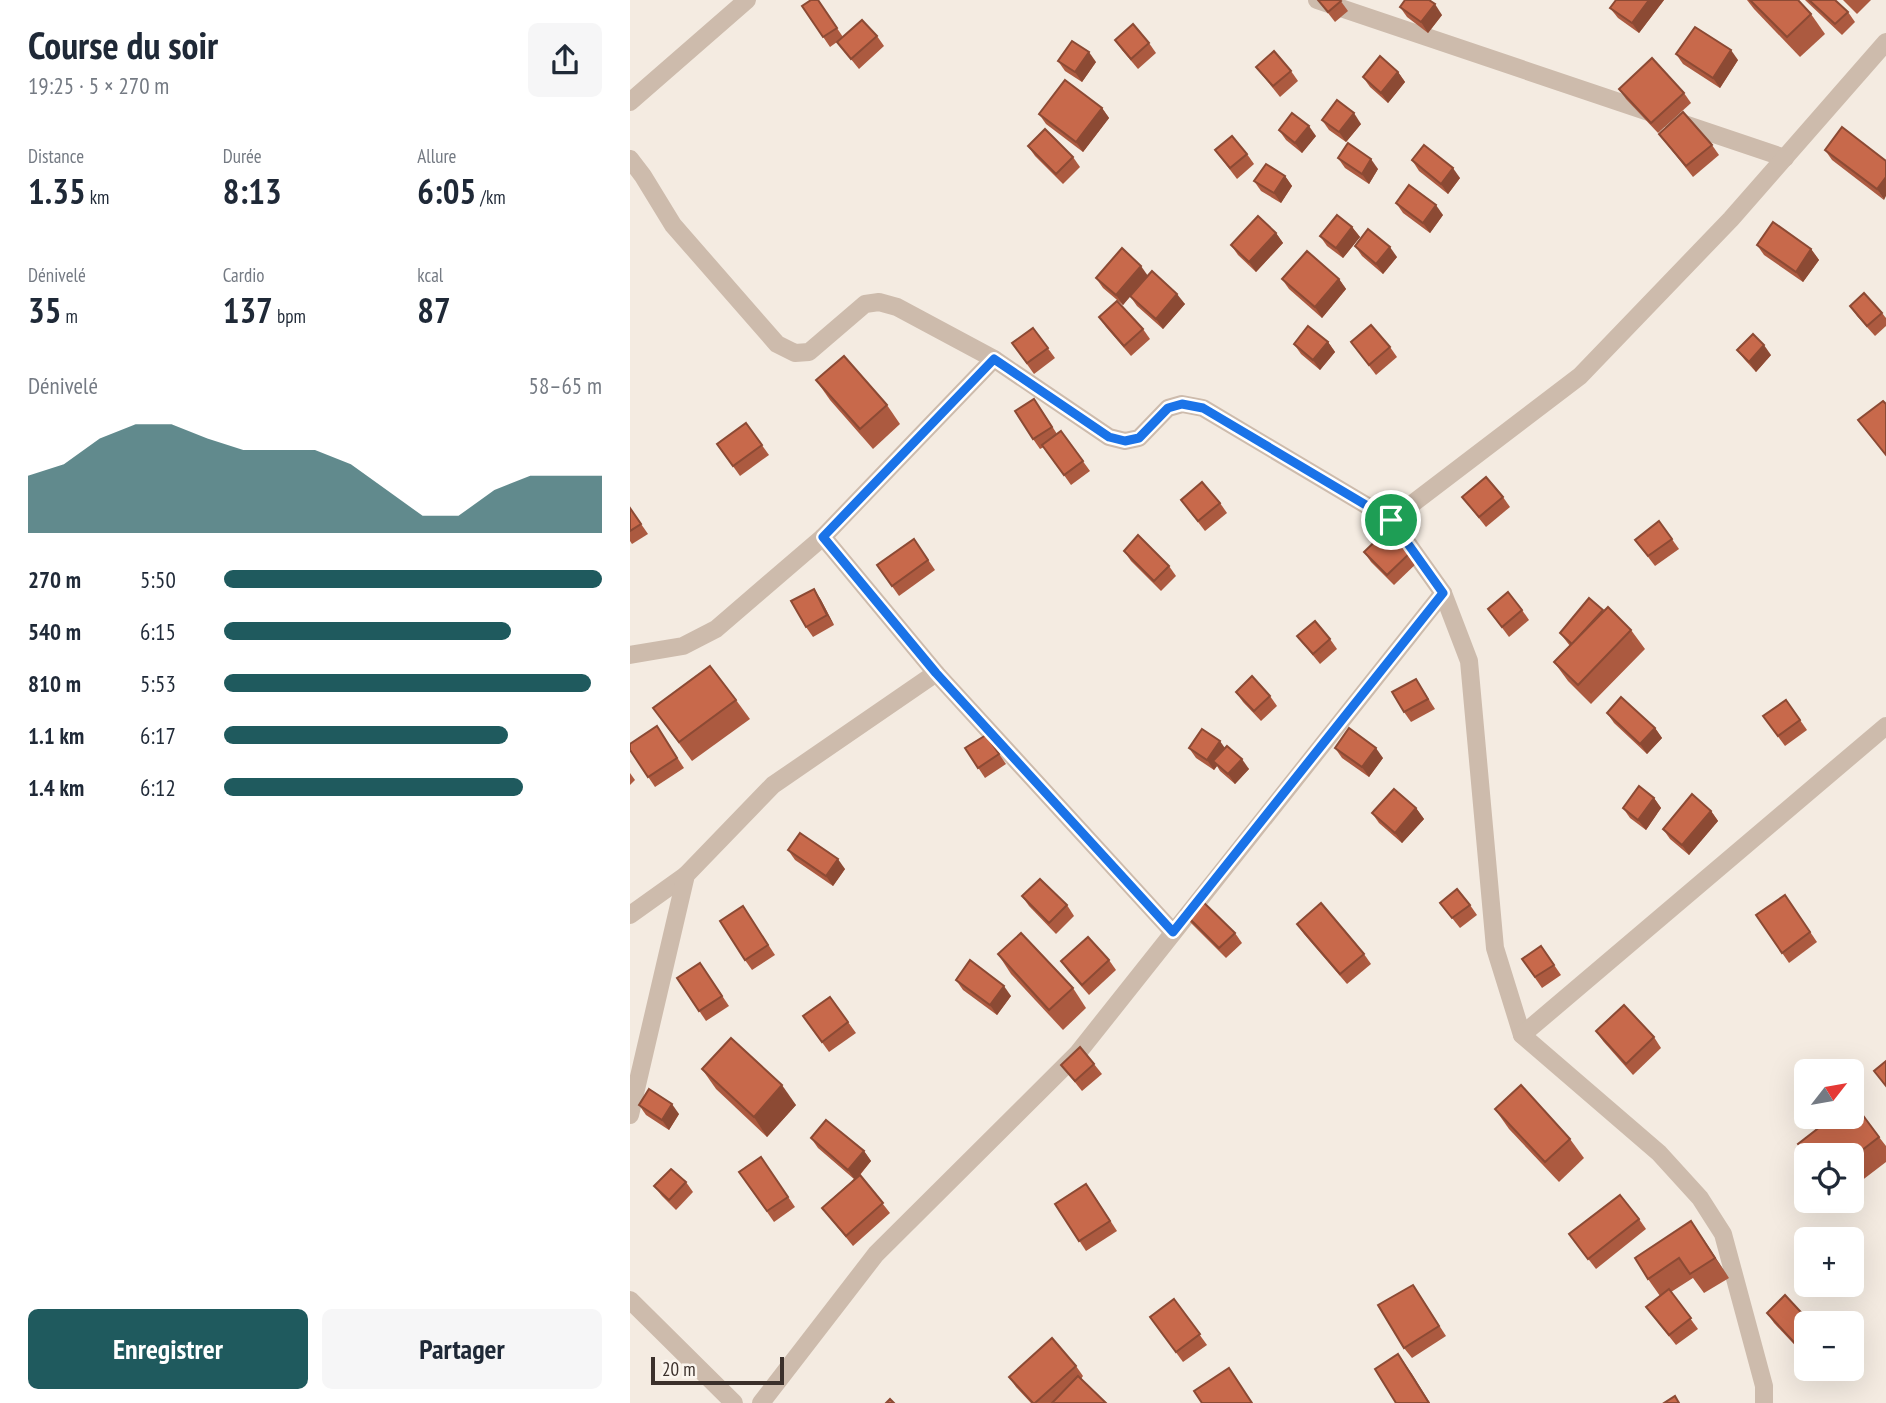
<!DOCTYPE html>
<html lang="fr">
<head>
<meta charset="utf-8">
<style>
	:root { --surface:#fff; --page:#f6f6f7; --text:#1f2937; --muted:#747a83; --accent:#1f5a5e }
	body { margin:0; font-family:"PT Sans Narrow",sans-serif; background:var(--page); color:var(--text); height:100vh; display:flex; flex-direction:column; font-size:26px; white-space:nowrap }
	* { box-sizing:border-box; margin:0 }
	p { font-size:23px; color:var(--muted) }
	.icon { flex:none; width:38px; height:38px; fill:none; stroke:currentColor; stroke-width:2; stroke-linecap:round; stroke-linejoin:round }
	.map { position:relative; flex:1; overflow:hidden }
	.sheet { display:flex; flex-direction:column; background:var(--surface); width:630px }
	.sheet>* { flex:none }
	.needle { width:46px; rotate:59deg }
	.tools { position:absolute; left:1164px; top:1059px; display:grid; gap:14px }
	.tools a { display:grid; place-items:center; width:70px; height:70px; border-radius:10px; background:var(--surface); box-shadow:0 7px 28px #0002; font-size:35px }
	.scale { position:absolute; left:21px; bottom:18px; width:133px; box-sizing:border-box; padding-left:7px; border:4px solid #3b302b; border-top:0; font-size:19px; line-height:24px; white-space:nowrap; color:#3b302b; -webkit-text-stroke:5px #fbf5ee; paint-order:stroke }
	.pin { position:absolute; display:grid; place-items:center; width:60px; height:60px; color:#fff; margin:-30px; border:4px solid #fff; border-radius:50%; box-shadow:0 2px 7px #0007 }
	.round { display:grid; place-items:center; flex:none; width:74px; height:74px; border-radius:10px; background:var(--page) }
	.summary { display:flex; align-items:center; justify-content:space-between; height:119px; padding:0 28px }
	h1 { font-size:38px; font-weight:700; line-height:52px }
	.metrics { display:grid; grid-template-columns:repeat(3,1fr); gap:10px; height:119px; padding:7px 28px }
	.metrics div { display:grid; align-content:center }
	.metrics b { font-size:35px; font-weight:700 }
	.metrics small { font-size:19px; font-weight:400 }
	.metrics p { font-size:19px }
	.chart { height:196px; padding:14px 28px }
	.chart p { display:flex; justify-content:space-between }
	.chart svg { width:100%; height:126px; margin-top:7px; fill:var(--accent); opacity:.7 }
	.primary-button { display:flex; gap:14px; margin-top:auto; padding:14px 28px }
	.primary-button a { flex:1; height:80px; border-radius:10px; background:var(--accent); color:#fff; font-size:28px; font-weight:700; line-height:80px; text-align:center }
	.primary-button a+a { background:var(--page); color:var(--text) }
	ul { padding:0 28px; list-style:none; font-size:23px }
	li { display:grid; grid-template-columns:112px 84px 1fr; align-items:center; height:52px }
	li i { height:18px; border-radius:9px; background:var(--accent) }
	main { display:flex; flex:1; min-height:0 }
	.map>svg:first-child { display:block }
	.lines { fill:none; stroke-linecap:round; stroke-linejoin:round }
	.minor { stroke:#cdbbac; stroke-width:18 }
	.wall { fill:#ac5a40 }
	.shaded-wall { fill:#8c4a34 }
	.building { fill:#c8694b; stroke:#8c4a34; stroke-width:2 }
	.route-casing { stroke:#fff; stroke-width:14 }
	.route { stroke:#1a73e8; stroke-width:9 }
</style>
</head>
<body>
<main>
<section class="sheet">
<div class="summary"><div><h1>Course du soir</h1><p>19:25 · 5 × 270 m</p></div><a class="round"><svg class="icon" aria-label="share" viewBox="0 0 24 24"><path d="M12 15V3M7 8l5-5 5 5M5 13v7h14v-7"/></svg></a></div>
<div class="metrics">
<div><p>Distance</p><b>1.35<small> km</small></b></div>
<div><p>Durée</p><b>8:13</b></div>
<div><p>Allure</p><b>6:05<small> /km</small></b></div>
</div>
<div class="metrics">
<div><p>Dénivelé</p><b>35<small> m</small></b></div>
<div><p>Cardio</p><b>137<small> bpm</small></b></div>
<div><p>kcal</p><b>87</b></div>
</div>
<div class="chart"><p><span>Dénivelé</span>58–65 m</p>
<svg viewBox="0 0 160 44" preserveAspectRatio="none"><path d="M0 44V24L10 20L20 11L30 6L40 6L50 11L60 15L70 15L80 15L90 20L100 29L110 38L120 38L130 29L140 24L150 24L160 24V44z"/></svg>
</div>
<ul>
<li><b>270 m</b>5:50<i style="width:100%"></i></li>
<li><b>540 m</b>6:15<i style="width:76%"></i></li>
<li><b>810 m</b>5:53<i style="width:97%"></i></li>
<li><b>1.1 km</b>6:17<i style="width:75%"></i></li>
<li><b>1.4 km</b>6:12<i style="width:79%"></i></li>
</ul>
<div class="primary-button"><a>Enregistrer</a><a>Partager</a></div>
</section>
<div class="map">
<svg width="1256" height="1403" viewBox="0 0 1256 1403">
	<rect width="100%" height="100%" fill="#f4ebe1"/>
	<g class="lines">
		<g class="minor">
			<polyline points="687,0 1155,158"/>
			<polyline points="0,102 117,0"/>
			<polyline points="0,159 13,176 43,225 147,344 165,353 179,352 235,304 249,302 267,307 364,359 479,437 495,441 509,438 538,408 552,404 573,408 761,520 813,593 839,661 865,948 892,1035 1029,1153 1070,1198 1093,1234 1134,1386 1134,1403"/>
			<polyline points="761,520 950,376 1101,219 1256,42"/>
			<polyline points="0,655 53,646 86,629 193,537"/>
			<polyline points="306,673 543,932"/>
			<polyline points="0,915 56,875"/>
			<polyline points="892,1035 1256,726"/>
			<polyline points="0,1115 56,875 143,785 306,673 193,537 364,359"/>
			<polyline points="0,1300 104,1403"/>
			<polyline points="131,1403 246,1254 447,1054 813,593"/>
		</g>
	</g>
	<g class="wall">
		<polygon points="188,0 213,37 247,36 254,46 229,69 207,42 200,47 172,6"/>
		<polygon points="688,0 710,0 718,11 705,22"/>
		<polygon points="986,0 1034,0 1009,33 988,18 980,8"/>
		<polygon points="1117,0 1168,0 1181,14 1195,34 1170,57 1124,9"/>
		<polygon points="1175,0 1205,0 1218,12 1225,22 1212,35"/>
		<polygon points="1213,0 1241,0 1227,14"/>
		<polygon points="770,7 812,15 798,33 777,17"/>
		<polygon points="485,40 519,43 526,53 508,69 492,50"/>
		<polygon points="1046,54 1108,60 1090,88 1053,64"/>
		<polygon points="428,61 466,62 452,82 435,71"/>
		<polygon points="626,67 661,71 668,81 650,97"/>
		<polygon points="768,72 775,82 758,103 740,87 733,77"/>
		<polygon points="989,89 1054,93 1061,103 1028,133 996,99"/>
		<polygon points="472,108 479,118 453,152 416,124 409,114"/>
		<polygon points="692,120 731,124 716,142 699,130"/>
		<polygon points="1212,127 1254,200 1202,160 1195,150"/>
		<polygon points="649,130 686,136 672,153 656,140"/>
		<polygon points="1029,134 1082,145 1089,155 1063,177"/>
		<polygon points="398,146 443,157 450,167 433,184 405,156"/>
		<polygon points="585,150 617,154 624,164 607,179"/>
		<polygon points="708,158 748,169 739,184 715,168"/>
		<polygon points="782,160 830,178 818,194 789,171"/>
		<polygon points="655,176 662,186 651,203 631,191 624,181"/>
		<polygon points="766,203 813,215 800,233 773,213"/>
		<polygon points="722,227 730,237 713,258 697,246 690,236"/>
		<polygon points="646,233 653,243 626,272 608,255 601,245"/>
		<polygon points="1127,245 1181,249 1189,260 1173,282 1134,255"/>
		<polygon points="725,246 767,257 753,274 732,256"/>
		<polygon points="518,276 555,304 533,329 507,306 500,296 493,305 473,288 466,278"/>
		<polygon points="652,279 709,279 716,289 692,318 659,289"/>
		<polygon points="1220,306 1252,313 1256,318 1256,326 1245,336 1227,316"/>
		<polygon points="469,317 513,329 520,339 501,356 476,327"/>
		<polygon points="403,328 425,358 404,374 382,343"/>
		<polygon points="698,342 705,352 690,370 671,354 664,344"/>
		<polygon points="721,342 760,347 767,357 746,375"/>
		<polygon points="1107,350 1141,355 1126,372 1115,360"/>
		<polygon points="186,380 257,405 270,424 243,449 200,400"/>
		<polygon points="411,409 427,434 431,431 460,471 441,485 414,447 410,449 403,439"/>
		<polygon points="116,423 139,455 110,476 87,444"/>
		<polygon points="832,497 873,497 880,507 856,527"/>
		<polygon points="551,500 590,503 597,513 575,531"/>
		<polygon points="0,508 18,534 2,544 0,541"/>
		<polygon points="1029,521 1049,549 1025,566 1005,540"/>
		<polygon points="284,539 305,570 269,596 247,565"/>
		<polygon points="494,551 539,566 546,576 531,591 501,561"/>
		<polygon points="782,551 789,561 764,585 741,562 734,552"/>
		<polygon points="184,589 191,600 204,625 183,637 176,627"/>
		<polygon points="858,609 892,610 899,620 879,637"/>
		<polygon points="974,611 1001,630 1015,649 961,704 938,681 924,662 940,646 930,633"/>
		<polygon points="667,636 700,639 707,649 690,664"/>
		<polygon points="786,679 805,709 781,722 774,712"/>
		<polygon points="606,692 640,696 647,706 631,721 613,702"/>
		<polygon points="106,700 120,719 62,761 23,708"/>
		<polygon points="1156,700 1177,730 1155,746 1133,716"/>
		<polygon points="977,713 1025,728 1032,738 1017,754 984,723"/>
		<polygon points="27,726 54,768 25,787 0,750"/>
		<polygon points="356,735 376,764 355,778 335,748"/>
		<polygon points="559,748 595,749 619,769 605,784 590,771 587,766 584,770 566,758"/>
		<polygon points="705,748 753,758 739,777 712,758"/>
		<polygon points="0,773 5,780 0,785"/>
		<polygon points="1024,798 1031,808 1016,830 1000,818 993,808"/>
		<polygon points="786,808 794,819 772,843 749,823 742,813"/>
		<polygon points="1081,811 1088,821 1059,855 1040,839 1033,829"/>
		<polygon points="158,850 215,869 203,886 165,860"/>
		<polygon points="1155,895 1187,942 1159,963 1126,915"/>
		<polygon points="392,896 437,905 444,916 426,934 399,906"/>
		<polygon points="810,903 840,905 847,915 830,928"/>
		<polygon points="113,906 145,955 122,970 115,960"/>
		<polygon points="552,911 605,933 612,943 596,958 559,921"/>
		<polygon points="667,924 734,954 741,964 717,984 674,934"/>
		<polygon points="911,946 931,975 912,988 892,959"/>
		<polygon points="368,954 443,988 456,1008 433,1030 381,974"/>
		<polygon points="479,960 486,970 459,995 438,971 431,961"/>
		<polygon points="70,963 99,1006 76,1021 47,978"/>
		<polygon points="326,980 381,996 367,1015 333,990"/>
		<polygon points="200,997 226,1033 199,1052 173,1016"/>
		<polygon points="966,1031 1024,1037 1031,1048 1003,1075 973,1041"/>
		<polygon points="464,1064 472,1074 452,1091 431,1065"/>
		<polygon points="72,1069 166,1105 137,1137 86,1089"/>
		<polygon points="9,1105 49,1114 39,1130 16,1115"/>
		<polygon points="865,1109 940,1139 954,1158 929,1182 879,1129"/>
		<polygon points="1249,1137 1256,1146 1256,1162 1222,1188 1222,1155 1176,1156 1168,1144"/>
		<polygon points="181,1138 234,1151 241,1161 230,1175 260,1213 223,1246 192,1208 224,1179 188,1148"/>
		<polygon points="131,1157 165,1207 144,1222 109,1172"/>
		<polygon points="56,1182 63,1192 46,1210 32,1196 24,1186"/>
		<polygon points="463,1194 487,1231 456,1251 425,1204"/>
		<polygon points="1009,1219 1016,1229 966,1269 939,1234"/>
		<polygon points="1061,1221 1099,1278 1074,1293 1063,1278 1041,1292 1068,1329 1046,1345 1016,1307 1030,1296 1018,1279"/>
		<polygon points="783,1285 816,1336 782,1358 774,1348"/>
		<polygon points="544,1299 577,1345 553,1362 520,1317"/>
		<polygon points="1137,1313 1176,1323 1176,1357 1144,1323"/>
		<polygon points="446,1366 453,1376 451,1379 476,1403 401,1403 386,1387 379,1377"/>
	</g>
	<g class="shaded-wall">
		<polygon points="1019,0 1034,0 1009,33 1002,23"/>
		<polygon points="805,4 812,15 798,33 791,22"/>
		<polygon points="1101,50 1108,60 1090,88 1083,78"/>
		<polygon points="459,52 466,62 452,82 445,72"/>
		<polygon points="768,72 775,82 758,103 751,93"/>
		<polygon points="472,108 479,118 453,152 446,142"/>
		<polygon points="724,113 731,124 716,142 709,132"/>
		<polygon points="679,126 686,136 672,153 665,143"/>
		<polygon points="741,159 748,169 739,184 732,174"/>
		<polygon points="823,168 830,178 818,194 811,184"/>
		<polygon points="655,176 662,186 651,203 644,193"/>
		<polygon points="1256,177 1256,196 1254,200 1247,189"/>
		<polygon points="806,205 813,215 800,233 793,223"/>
		<polygon points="722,227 730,237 713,258 706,248"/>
		<polygon points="646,233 653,243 626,272 619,262"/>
		<polygon points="760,247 767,257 753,274 746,264"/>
		<polygon points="1181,249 1189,260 1173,282 1166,272"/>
		<polygon points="511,266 518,276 493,305 486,295"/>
		<polygon points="709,279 716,289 692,318 685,307"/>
		<polygon points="547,294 555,304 533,329 526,319"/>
		<polygon points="698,342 705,352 690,370 683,360"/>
		<polygon points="1134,345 1141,355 1126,372 1119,362"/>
		<polygon points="184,589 191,600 204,625 197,615"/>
		<polygon points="1025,728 1032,738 1017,754 1010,744"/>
		<polygon points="590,741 597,751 583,761 587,766 584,770 577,760"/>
		<polygon points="746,748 753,758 739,777 732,767"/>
		<polygon points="612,759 619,769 605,784 598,774"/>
		<polygon points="1024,798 1031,808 1016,830 1008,820"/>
		<polygon points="786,808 794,819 772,843 765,833"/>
		<polygon points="1081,811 1088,821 1059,855 1052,845"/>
		<polygon points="208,859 215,869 203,886 196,876"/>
		<polygon points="374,986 381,996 367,1015 360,1005"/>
		<polygon points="152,1085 166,1105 137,1137 124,1117"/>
		<polygon points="42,1104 49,1114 39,1130 32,1120"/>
		<polygon points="234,1151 241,1161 225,1180 218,1170"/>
		<polygon points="1061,1221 1074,1240 1099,1278 1085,1258"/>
		<polygon points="768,1354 782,1374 800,1403 799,1403"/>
	</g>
	<g class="building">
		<polygon points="181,0 188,0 207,28 193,37 172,6"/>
		<polygon points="688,0 710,0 711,1 698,12"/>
		<polygon points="775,0 799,0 805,4 791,22 770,7"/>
		<polygon points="986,0 1019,0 1002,23 980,8"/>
		<polygon points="1120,0 1168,0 1181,14 1157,37"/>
		<polygon points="1179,0 1205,0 1218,12 1205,24"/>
		<polygon points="232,20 247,36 221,59 207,42"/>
		<polygon points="503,24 519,43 501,59 485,40"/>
		<polygon points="1065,27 1101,50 1083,78 1046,54"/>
		<polygon points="442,41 459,52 445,72 428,61"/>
		<polygon points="644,51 661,71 643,86 626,67"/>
		<polygon points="750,56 768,72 751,93 733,77"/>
		<polygon points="1022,58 1054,93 1021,123 989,89"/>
		<polygon points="435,80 472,108 446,142 409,114"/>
		<polygon points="707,100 724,113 709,132 692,120"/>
		<polygon points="1053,112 1082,145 1056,166 1029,134"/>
		<polygon points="662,113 679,126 665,143 649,130"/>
		<polygon points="1212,127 1256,161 1256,177 1247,189 1195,150"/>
		<polygon points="415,129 443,157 426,174 398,146"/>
		<polygon points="602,136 617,154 600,168 585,150"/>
		<polygon points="718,143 741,159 732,174 708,158"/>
		<polygon points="794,145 823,168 811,184 782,160"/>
		<polygon points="636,164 655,176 644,193 624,181"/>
		<polygon points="779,185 806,205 793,223 766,203"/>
		<polygon points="707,215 722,227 706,248 690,236"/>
		<polygon points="628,216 646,233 619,262 601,245"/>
		<polygon points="1143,222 1181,249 1166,272 1127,245"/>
		<polygon points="738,229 760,247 746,264 725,246"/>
		<polygon points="492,248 511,266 486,295 466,278"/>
		<polygon points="677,251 709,279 685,307 652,279"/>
		<polygon points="522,271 547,294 526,319 500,296"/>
		<polygon points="1234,293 1252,313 1237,326 1220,306"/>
		<polygon points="487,301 513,329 494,346 469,317"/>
		<polygon points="741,325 760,347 739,365 721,342"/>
		<polygon points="678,326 698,342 683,360 664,344"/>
		<polygon points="403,328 418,348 397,363 382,343"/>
		<polygon points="1123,334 1134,345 1119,362 1107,350"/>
		<polygon points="214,356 257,405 230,429 186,380"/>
		<polygon points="404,399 422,427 403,439 385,411"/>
		<polygon points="1253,401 1256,404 1256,455 1228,420"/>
		<polygon points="116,423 132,445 103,466 87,444"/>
		<polygon points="431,431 453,461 434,475 412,445"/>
		<polygon points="856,477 873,497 849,517 832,497"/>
		<polygon points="572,482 590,503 568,521 551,500"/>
		<polygon points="0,508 11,524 0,531"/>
		<polygon points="1029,521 1042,539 1018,556 1005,540"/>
		<polygon points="759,528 782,551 757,575 734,552"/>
		<polygon points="508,535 539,566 524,581 494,551"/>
		<polygon points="284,539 298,560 262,586 247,565"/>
		<polygon points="184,589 197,615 176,627 161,601"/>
		<polygon points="878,592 892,610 872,627 858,609"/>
		<polygon points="959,598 973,610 942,644 930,633"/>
		<polygon points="978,607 1001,630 948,685 924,662"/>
		<polygon points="685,621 700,639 683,654 667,636"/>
		<polygon points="80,666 106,700 49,742 23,708"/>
		<polygon points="622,676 640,696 624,711 606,692"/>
		<polygon points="786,679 798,699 774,712 762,692"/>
		<polygon points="991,697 1025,728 1010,744 977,713"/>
		<polygon points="1156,700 1170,720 1148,736 1133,716"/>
		<polygon points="27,726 47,758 18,777 0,750 0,744"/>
		<polygon points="719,728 746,748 732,767 705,748"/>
		<polygon points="572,729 590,741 577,760 559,748"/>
		<polygon points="356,735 369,754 348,768 335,748"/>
		<polygon points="597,746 612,759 598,774 583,761"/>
		<polygon points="1009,786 1024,798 1008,820 993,808"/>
		<polygon points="764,789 786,808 765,833 742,813"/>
		<polygon points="1062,794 1081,811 1052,845 1033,829"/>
		<polygon points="170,833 208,859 196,876 158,850"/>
		<polygon points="410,879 437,905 419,923 392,896"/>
		<polygon points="827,889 840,905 822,918 810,903"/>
		<polygon points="1155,895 1180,932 1152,953 1126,915"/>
		<polygon points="567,896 605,933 589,948 552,911"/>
		<polygon points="691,903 734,954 710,974 667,924"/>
		<polygon points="113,906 138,945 115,960 90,921"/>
		<polygon points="391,933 443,988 419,1010 368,954"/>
		<polygon points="458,937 479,960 452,985 431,961"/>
		<polygon points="911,946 924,965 905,977 892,959"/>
		<polygon points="340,960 374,986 360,1005 326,980"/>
		<polygon points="70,963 92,996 69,1011 47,978"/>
		<polygon points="200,997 218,1022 192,1042 173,1016"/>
		<polygon points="994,1005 1024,1037 996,1064 966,1031"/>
		<polygon points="101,1038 152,1085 124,1117 72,1069"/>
		<polygon points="450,1047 464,1064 445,1081 431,1065"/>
		<polygon points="1256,1061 1256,1086 1244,1071"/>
		<polygon points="891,1085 940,1139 915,1162 865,1109"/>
		<polygon points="19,1089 42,1104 32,1120 9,1105"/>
		<polygon points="1223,1102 1249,1137 1222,1158 1222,1155 1176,1155 1168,1144 1204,1116 1222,1116 1222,1103"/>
		<polygon points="196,1120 234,1151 218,1170 181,1138"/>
		<polygon points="131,1157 158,1197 137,1211 109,1172"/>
		<polygon points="41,1169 56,1182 39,1200 24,1186"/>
		<polygon points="230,1175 253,1203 216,1236 192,1208"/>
		<polygon points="456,1184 480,1221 449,1241 425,1204"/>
		<polygon points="990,1195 1009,1219 958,1259 939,1234"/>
		<polygon points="1061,1221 1085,1258 1060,1274 1049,1258 1018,1279 1005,1258"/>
		<polygon points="783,1285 809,1326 774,1348 748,1305"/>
		<polygon points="1039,1289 1061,1318 1039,1335 1016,1307"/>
		<polygon points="1155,1295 1181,1323 1176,1323 1176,1351 1174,1353 1137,1313"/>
		<polygon points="544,1299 570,1334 546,1352 520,1317"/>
		<polygon points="422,1338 446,1366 405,1403 403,1403 379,1377"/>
		<polygon points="768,1354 799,1403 766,1403 745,1369"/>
		<polygon points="599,1368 622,1403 572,1403 564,1391"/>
		<polygon points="448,1376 476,1403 422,1403"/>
		<polygon points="1045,1396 1049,1403 1034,1403"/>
		<polygon points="260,1399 264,1403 256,1403"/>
	</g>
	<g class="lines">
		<g class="route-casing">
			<polygon id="route" points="364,359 479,437 495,441 509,438 538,408 552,404 573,408 761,520 813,593 543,932 306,673 193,537"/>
		</g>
		<use href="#route" class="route"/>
	</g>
</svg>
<div class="tools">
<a><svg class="needle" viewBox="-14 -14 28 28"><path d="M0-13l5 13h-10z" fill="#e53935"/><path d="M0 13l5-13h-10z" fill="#747a83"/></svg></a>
<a><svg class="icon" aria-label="locate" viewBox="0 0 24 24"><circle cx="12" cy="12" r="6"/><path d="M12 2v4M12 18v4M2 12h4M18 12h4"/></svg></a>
<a>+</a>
<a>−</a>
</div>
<div class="scale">20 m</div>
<div class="pin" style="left:761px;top:520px;background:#1e9e55"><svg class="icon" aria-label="arrive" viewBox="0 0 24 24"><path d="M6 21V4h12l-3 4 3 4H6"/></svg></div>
</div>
</main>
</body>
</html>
